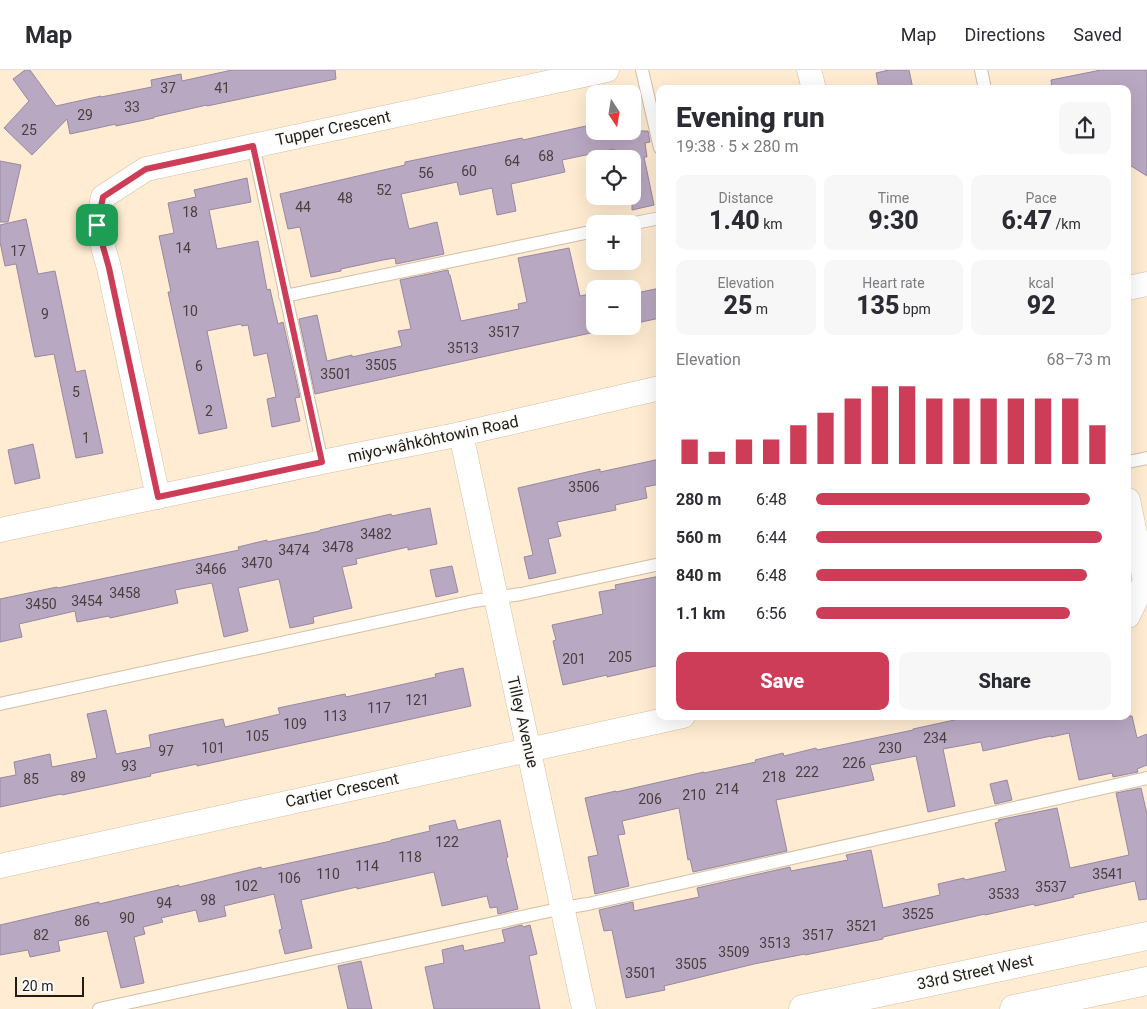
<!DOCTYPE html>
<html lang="en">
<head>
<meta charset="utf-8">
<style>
	:root { --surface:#fff; --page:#f7f7f7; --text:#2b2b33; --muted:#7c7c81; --line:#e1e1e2; --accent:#cd3d58 }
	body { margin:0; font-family:Roboto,sans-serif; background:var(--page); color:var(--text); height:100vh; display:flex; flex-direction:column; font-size:19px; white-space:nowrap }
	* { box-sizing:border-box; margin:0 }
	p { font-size:16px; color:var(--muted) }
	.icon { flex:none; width:28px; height:28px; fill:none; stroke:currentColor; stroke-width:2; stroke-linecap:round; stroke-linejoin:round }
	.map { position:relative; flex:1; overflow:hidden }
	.drawer { position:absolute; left:656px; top:15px; width:475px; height:635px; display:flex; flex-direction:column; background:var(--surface); border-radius:10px; box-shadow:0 5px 20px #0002 }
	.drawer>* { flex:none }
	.needle { width:32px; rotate:168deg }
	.controls { position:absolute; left:586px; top:15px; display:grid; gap:10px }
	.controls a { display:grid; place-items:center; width:55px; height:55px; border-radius:10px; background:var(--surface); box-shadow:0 5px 20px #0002; font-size:25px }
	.scale { position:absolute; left:15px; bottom:12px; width:69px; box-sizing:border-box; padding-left:5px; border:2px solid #221c12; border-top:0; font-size:14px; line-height:18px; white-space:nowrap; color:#221c12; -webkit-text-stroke:4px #fcfcfc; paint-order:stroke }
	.pin { position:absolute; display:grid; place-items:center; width:42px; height:42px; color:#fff; margin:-21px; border-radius:10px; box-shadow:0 2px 8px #0006 }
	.round { display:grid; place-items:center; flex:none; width:52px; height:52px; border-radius:10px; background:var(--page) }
	.summary { display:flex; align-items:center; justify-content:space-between; height:85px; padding:0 20px }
	h1 { font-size:28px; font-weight:800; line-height:38px }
	.metrics { display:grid; grid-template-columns:repeat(3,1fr); gap:8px; height:85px; padding:5px 20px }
	.metrics div { display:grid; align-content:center; border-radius:10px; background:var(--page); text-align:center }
	.metrics b { font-size:25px; font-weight:800 }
	.metrics small { font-size:14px; font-weight:400 }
	.metrics p { font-size:14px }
	.chart { height:140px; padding:10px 20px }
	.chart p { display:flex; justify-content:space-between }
	.chart svg { width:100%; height:90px; margin-top:5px; stroke:var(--accent); stroke-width:6 }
	.button { display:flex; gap:10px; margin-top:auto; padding:10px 20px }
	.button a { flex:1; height:58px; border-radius:10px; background:var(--accent); color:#fff; font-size:20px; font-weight:800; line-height:58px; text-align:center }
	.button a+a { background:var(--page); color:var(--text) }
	ul { padding:0 20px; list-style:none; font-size:16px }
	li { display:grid; grid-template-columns:80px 60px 1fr; align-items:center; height:38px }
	li i { height:12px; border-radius:6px; background:var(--accent) }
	header { display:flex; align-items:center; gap:30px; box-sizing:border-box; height:70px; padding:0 25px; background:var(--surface); border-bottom:1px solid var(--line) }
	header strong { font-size:24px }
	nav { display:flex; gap:28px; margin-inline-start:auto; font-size:18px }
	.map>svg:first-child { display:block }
	.building { fill:#b9a8c2; stroke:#9888a1 }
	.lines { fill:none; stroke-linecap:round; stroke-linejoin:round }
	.lane-casing { stroke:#d2bfa6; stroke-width:14 }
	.street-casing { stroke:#d2bfa6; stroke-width:25 }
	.secondary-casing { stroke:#d2bfa6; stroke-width:29 }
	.lane { stroke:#fff; stroke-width:12 }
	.street { stroke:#fff; stroke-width:24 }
	.secondary { stroke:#fff; stroke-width:28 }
	.route-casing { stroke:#fff; stroke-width:10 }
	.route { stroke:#cd3d58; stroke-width:6 }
	.labels { text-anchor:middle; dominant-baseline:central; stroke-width:4; stroke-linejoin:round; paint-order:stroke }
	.number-label { font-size:14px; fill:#483f3e }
	.street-label { font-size:16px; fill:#221c12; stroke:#fcfcfc }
</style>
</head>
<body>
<header>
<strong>Map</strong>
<nav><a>Map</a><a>Directions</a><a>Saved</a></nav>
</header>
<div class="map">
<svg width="1147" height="939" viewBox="0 0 1147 939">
	<rect width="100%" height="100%" fill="#ffecd2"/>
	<g class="building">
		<polygon points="25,0 30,0 56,36 101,26 101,27 152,17 151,10 181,4 182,11 232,0 335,0 336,9 207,36 207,35 154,47 154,48 116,56 116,54 70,64 67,49 32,85 4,58 29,31 13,9"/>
		<polygon points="889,0 909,0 913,19 879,19 876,3"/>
		<polygon points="1101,0 1147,0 1147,106 1128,94 1128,19 1052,19 1051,10"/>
		<polygon points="595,54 595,61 648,61 650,72 645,73 647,87 644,87 654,135 632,140 632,89 616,89 614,79 562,90 565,102 511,114 516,141 497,145 492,118 460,125 457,112 401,124 409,159 437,152 444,184 396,194 395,188 383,190 341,199 341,201 311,207 300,157 288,159 280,124 405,95 405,92 522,68 523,70"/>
		<polygon points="0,91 21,95 8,152 0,152"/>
		<polygon points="247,108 251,132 209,140 217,179 258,171 267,220 270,219 278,254 283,252 300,327 295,328 300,351 272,357 267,329 276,327 267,283 254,286 248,255 242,256 241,254 207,261 227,358 199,364 168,222 171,222 159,166 174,163 168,133 196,127 194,120"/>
		<polygon points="26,149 38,204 55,201 76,302 85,300 103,383 76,388 54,284 35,287 16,194 5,196 0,172 0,155"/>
		<polygon points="569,178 580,226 595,223 595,262 315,324 299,249 317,245 327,291 352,285 352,287 402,276 398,261 411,259 400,210 448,200 449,205 450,205 461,251 519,239 518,234 527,232 518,188"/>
		<polygon points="660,218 660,248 632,254 632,224"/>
		<polygon points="33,374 40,408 15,414 8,380"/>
		<polygon points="660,389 660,414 645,417 647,428 615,435 616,440 557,452 561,466 548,469 556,503 529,509 524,487 533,485 518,418 600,399 600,402"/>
		<polygon points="430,438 437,474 408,480 408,477 356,489 357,494 342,497 352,538 313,547 314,553 290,558 279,509 238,518 248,561 224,567 212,513 175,520 178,533 110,548 109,546 77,552 75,541 19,554 22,567 0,572 0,529 57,517 58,518 239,480 238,477 267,470 267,472 320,461 320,460 391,444 392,446"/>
		<polygon points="452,496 458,522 436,527 430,500"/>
		<polygon points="660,506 660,595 607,607 607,605 563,615 553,571 556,570 552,555 603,544 599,522 616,519 615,515"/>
		<polygon points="463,598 471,636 197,696 197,694 150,704 151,706 62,725 61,724 0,737 0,708 16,705 14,692 50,684 52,697 97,688 87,644 106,640 116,684 151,677 149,665 223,649 225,657 280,644 278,638 345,624 346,627 436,607 435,604"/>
		<polygon points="958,646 1132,646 1137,668 1147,664 1147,695 1137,699 1138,702 1113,707 1112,703 1079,710 1069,663 1051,667 1051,666 983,681 981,672 943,679 955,736 928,742 916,686 870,695 874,710 776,730 787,781 693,802 690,789 688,790 679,738 622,751 625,764 618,765 629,816 595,824 588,787 598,785 585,728 616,721 616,722 704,702 704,703 756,692 755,690 783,683 784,686 816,678 817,680 913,660 913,659 959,649"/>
		<polygon points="1007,710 1012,730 995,734 990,714"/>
		<polygon points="1141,718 1147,744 1147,829 1139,830 1135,811 1073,825 1074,827 1035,836 1034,834 985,845 985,844 883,867 883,869 805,885 805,884 754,894 664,916 665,920 626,928 612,860 604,861 599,840 633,832 634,841 699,827 697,818 790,797 791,801 848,790 846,785 871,780 883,838 940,825 938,814 964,808 965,810 1006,801 995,753 999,752 998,750 1057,738 1070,798 1129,785 1116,723"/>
		<polygon points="455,750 458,760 500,750 508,787 506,788 518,839 498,844 497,837 490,838 487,826 442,836 434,802 357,819 357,817 301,830 312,878 285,884 279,860 282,859 274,824 224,836 226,846 199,852 196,840 161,848 163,852 143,857 145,864 134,867 144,913 121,918 107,861 58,871 60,881 30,887 28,880 0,885 0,855 99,832 99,834 179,815 179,817 261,797 262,799 391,771 391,770 430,761 429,756"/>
		<polygon points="522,855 523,857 530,855 537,884 529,886 540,939 434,939 425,897 444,893 442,880 463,875 464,881 505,872 502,860"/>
		<polygon points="361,891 372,939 348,939 338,896"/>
	</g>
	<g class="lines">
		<g class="lane-casing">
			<g id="lane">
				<polyline points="642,0 660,78"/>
				<polyline points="981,0 985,19"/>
				<polyline points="253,75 322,392"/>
				<polyline points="630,154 660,148"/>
				<polyline points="285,226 595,161"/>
				<polyline points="1128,392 1147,388"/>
				<polyline points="0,634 474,531 521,524 660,494"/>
				<polyline points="99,939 563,838 588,834 1147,708"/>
			</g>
		</g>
		<g class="street-casing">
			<g id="street">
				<polyline points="809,0 814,19"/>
				<polyline points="1128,218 1147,214"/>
				<polyline points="461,364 584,939"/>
				<polyline points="158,427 109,198 97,155 103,127 146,99 607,0"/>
				<polyline points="1128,430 1145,511 1128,546"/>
				<polyline points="0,460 322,392 461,364 660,318"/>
				<polyline points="0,796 683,646"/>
			</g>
		</g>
		<g class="secondary-casing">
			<g id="secondary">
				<polyline points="803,939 1147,866"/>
				<polyline points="1014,939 1147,911"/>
			</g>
		</g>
		<use href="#lane" class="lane"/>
		<use href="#street" class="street"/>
		<use href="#secondary" class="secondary"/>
	</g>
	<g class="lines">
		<g class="route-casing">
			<polygon id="route" points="253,76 322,392 158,427 109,198 97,155 103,127 146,99"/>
		</g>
		<use href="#route" class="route"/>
	</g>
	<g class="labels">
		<g class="number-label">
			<text x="168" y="18">37</text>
			<text x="222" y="18">41</text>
			<text x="132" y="37">33</text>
			<text x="85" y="45">29</text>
			<text x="29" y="60">25</text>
			<text x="546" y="86">68</text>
			<text x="512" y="91">64</text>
			<text x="469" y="101">60</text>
			<text x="426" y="103">56</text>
			<text x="384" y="120">52</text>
			<text x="345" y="128">48</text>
			<text x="303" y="137">44</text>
			<text x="190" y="142">18</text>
			<text x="183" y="178">14</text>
			<text x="18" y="181">17</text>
			<text x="190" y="241">10</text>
			<text x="45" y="244">9</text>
			<text x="504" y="262">3517</text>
			<text x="463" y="278">3513</text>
			<text x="381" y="295">3505</text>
			<text x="199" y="296">6</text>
			<text x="336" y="304">3501</text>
			<text x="76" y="322">5</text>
			<text x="209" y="341">2</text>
			<text x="86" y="368">1</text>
			<text x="584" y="417">3506</text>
			<text x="376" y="464">3482</text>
			<text x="338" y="477">3478</text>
			<text x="294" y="480">3474</text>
			<text x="257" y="493">3470</text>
			<text x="211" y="499">3466</text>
			<text x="125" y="523">3458</text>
			<text x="87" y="531">3454</text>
			<text x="41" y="534">3450</text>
			<text x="620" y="587">205</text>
			<text x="574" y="589">201</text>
			<text x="417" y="630">121</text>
			<text x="379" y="638">117</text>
			<text x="335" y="646">113</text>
			<text x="295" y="654">109</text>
			<text x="257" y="666">105</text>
			<text x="935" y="668">234</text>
			<text x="213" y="678">101</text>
			<text x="890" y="678">230</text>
			<text x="166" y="681">97</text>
			<text x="854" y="693">226</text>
			<text x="129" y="696">93</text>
			<text x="807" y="702">222</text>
			<text x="78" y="707">89</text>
			<text x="774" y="707">218</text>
			<text x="31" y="709">85</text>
			<text x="727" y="719">214</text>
			<text x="694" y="725">210</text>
			<text x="650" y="729">206</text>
			<text x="447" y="772">122</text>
			<text x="410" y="787">118</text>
			<text x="367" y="796">114</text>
			<text x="328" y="804">110</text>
			<text x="1108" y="804">3541</text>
			<text x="289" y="808">106</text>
			<text x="246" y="816">102</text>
			<text x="1051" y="817">3537</text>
			<text x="1004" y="824">3533</text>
			<text x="208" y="830">98</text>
			<text x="164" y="833">94</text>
			<text x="918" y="844">3525</text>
			<text x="127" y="848">90</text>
			<text x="82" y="851">86</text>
			<text x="862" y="856">3521</text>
			<text x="41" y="865">82</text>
			<text x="818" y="865">3517</text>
			<text x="775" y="873">3513</text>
			<text x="734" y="882">3509</text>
			<text x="691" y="894">3505</text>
			<text x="641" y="903">3501</text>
		</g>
		<g class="street-label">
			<text transform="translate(333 58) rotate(-12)">Tupper Crescent</text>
			<text transform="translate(433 369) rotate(-12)">miyo-wâhkôhtowin Road</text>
			<text transform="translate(523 652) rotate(77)">Tilley Avenue</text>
			<text transform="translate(342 720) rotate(-12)">Cartier Crescent</text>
			<text transform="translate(975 902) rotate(-12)">33rd Street West</text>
		</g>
	</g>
</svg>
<div class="controls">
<a><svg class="needle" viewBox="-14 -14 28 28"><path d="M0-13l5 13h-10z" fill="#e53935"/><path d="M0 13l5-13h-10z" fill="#7c7c81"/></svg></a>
<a><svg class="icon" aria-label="locate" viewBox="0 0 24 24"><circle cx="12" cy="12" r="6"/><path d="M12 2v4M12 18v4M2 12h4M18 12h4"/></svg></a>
<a>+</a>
<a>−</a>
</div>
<div class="scale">20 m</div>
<div class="pin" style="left:97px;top:155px;background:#1e9e55"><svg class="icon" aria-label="arrive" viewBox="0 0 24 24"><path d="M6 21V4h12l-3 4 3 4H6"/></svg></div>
<section class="drawer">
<div class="summary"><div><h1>Evening run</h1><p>19:38 · 5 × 280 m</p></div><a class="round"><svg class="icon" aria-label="share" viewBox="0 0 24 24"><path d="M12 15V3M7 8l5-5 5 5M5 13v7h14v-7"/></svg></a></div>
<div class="metrics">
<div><p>Distance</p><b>1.40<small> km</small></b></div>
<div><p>Time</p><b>9:30</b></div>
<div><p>Pace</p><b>6:47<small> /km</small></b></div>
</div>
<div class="metrics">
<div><p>Elevation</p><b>25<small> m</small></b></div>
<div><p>Heart rate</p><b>135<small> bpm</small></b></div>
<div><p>kcal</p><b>92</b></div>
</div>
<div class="chart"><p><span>Elevation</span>68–73 m</p>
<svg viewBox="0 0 160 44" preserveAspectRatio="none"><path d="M5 44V32M15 44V38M25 44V32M35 44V32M45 44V25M55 44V19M65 44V12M75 44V6M85 44V6M95 44V12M105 44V12M115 44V12M125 44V12M135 44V12M145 44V12M155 44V25"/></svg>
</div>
<ul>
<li><b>280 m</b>6:48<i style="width:93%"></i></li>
<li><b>560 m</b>6:44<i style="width:97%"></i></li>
<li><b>840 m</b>6:48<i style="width:92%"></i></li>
<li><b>1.1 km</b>6:56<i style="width:86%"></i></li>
</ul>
<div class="button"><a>Save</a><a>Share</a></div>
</section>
</div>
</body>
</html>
